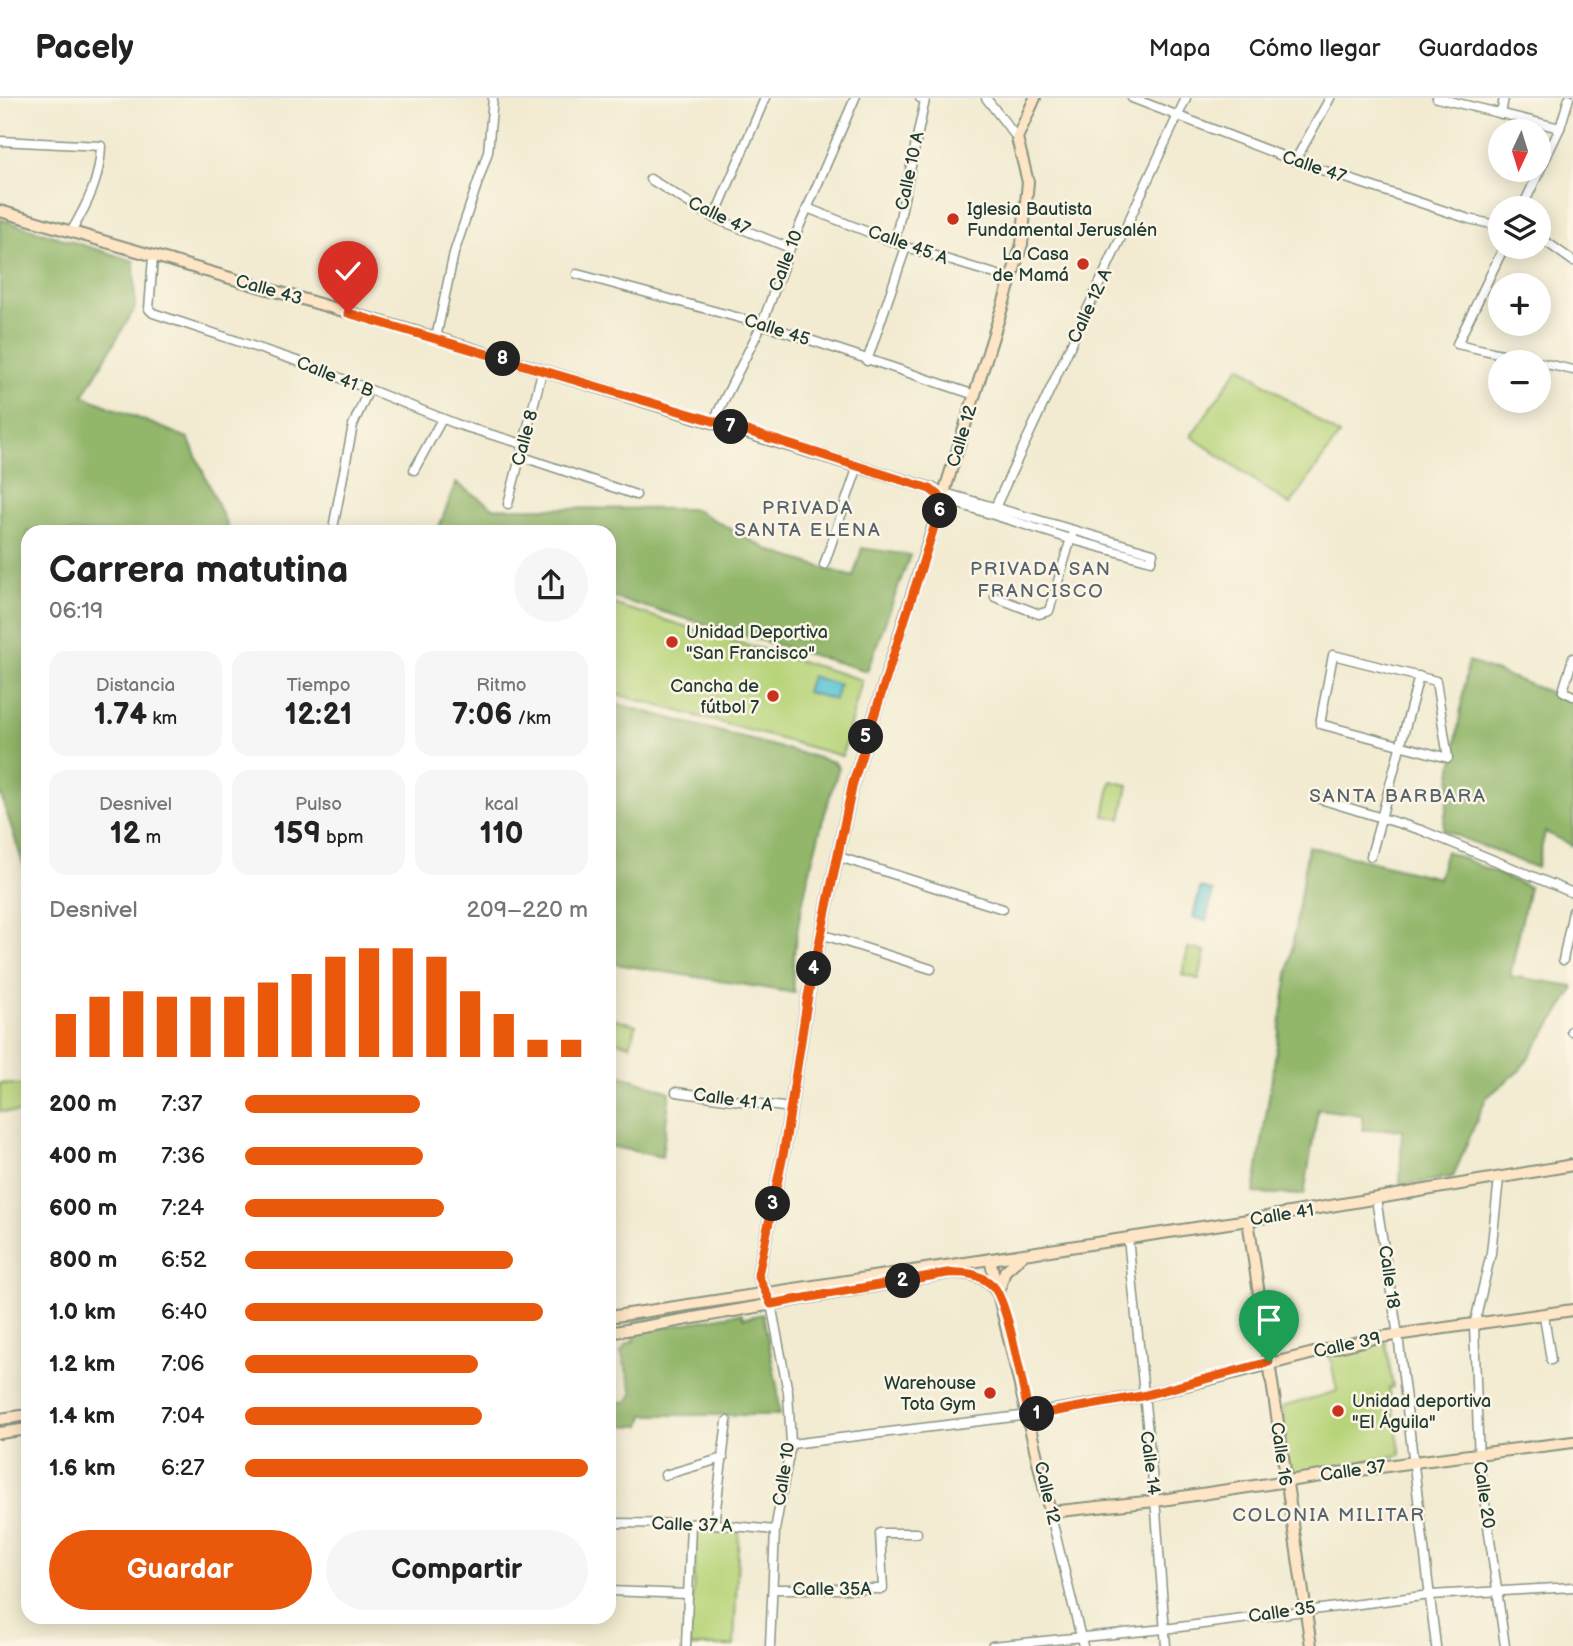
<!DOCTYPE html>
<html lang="es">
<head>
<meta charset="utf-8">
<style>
	:root { --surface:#fff; --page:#f6f6f6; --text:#222; --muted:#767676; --line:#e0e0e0; --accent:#ea580c }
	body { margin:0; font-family:"Balsamiq Sans",sans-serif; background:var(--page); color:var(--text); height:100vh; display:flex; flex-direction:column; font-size:26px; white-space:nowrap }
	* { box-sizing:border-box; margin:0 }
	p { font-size:23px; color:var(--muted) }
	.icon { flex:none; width:38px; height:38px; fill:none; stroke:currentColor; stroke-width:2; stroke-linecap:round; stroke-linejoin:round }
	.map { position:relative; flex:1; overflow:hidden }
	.panel { position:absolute; left:21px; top:427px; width:595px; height:1099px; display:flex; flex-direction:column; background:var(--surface); border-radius:21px; box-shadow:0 4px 18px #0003 }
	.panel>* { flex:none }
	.needle { width:46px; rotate:184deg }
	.tools { position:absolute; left:1488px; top:21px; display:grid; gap:14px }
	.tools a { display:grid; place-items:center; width:63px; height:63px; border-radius:50%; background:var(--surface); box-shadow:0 4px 18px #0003; font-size:35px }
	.pin { position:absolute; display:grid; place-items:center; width:60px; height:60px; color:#fff; margin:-72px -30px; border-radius:50% 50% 50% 0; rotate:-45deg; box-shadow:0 0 7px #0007 }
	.pin .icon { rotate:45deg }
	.km { position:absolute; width:35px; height:35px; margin:-18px; border-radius:50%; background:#222; color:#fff; font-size:19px; line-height:35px; text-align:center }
	.round { display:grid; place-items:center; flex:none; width:74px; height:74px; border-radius:37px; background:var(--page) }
	.overview { display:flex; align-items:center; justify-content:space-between; height:119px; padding:0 28px }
	h1 { font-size:38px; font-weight:700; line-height:52px }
	.stats { display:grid; grid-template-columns:repeat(3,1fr); gap:10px; height:119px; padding:7px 28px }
	.stats div { display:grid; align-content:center; border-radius:18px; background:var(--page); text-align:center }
	.stats b { font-size:30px; font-weight:700 }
	.stats small { font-size:19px; font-weight:400 }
	.stats p { font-size:19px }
	.chart { height:196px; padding:14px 28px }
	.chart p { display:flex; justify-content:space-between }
	.chart svg { width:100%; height:126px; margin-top:7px; stroke:var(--accent); stroke-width:6 }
	.cta { display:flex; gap:14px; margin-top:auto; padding:14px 28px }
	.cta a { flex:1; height:80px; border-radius:42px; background:var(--accent); color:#fff; font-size:28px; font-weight:700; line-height:80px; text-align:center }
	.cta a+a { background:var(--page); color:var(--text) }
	ul { padding:0 28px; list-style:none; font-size:23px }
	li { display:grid; grid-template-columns:112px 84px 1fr; align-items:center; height:52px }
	li i { height:18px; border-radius:9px; background:var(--accent) }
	header { display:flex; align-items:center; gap:42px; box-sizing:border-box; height:98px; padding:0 35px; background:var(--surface); border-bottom:2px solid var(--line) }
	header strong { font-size:33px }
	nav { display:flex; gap:38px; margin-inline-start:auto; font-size:24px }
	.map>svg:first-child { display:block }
	.green { fill:#b8d47a; stroke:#6c8857; stroke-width:2 }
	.forest { fill:#92b66a; stroke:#587a4f; stroke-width:2 }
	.water { fill:#59c3d4; stroke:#3c8084; stroke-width:2 }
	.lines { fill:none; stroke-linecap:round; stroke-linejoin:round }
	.street-casing { stroke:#889482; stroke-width:11 }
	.secondary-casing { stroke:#889482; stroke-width:14 }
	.street { stroke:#fff; stroke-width:8 }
	.secondary { stroke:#fee5c5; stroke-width:10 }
	.route-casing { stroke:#fff; stroke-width:14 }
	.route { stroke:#ea580c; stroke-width:9 }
	.poi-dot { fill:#c8321e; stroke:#fcf5e5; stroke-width:2.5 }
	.labels { text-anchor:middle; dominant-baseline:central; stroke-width:5; stroke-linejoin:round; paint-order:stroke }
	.street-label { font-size:18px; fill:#1f3d34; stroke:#fcf5e5 }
	.poi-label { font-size:18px; fill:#1f3d34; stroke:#fcf5e5; text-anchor:start }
	.neighbourhood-label { font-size:19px; letter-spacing:2px; fill:#55646f; stroke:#fcf5e5 }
</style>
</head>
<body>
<header>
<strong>Pacely</strong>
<nav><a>Mapa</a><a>Cómo llegar</a><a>Guardados</a></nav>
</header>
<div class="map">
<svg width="1573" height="1548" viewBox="0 0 1573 1548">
	<rect width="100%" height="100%" fill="#fcf5e5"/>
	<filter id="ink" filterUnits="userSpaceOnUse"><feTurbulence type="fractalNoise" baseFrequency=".0143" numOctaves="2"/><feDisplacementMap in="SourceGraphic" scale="14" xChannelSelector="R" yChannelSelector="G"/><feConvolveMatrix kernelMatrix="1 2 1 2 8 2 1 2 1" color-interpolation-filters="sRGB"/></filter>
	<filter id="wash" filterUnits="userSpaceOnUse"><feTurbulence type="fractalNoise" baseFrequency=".00686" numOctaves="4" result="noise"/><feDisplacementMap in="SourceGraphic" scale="28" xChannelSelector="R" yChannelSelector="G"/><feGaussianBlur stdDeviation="1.57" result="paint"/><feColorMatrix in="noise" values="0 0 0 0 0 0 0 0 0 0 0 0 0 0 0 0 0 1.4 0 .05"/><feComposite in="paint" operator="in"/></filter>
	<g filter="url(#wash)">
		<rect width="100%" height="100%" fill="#f2ebd1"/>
		<g class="green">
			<polygon points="1240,268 1339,337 1290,407 1191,338"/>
			<polygon points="609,505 862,582 842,658 609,594"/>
			<polygon points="1111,683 1128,687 1121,721 1104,718"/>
			<polygon points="1188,850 1205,854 1199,881 1182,877"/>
			<polygon points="609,919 636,927 630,947 609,941"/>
			<polygon points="0,985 28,988 28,1016 0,1013"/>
			<polygon points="748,1202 751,1205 632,1225 633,1222"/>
			<polygon points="1386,1244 1393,1289 1389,1290 1401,1357 1286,1377 1282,1309 1337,1293 1329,1254"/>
			<polygon points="700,1431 739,1431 734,1548 689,1548 697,1435"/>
		</g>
		<g class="forest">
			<polygon points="0,121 134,163 135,210 83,298 188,340 230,434 28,434 28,781 0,694"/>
			<polygon points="456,385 494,410 694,411 771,453 853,479 862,450 910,457 867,573 615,500 609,501 609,434 437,434"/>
			<polygon points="1468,563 1573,603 1573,748 1545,734 1537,770 1443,732"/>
			<path d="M609,604L834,664L839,669C825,712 783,857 795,895L609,865Z"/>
			<polygon points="1308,748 1438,780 1446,753 1529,789 1510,878 1573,888 1573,893 1520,972 1486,1000 1453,1079 1400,1088 1402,1031 1363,1032 1362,1017 1318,1011 1304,1097 1254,1095"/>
			<polygon points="609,973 670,994 662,1059 609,1048"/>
			<polygon points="741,1215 744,1220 763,1216 778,1293 779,1317 644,1317 641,1328 614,1327 618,1315 609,1315 609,1303 627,1304 633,1295 621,1254 628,1245 634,1243 634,1235"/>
			<polygon points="547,1519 518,1526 496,1520 496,1519"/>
		</g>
		<g class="water">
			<polygon points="811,578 839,587 835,602 806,594"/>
			<polygon points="1200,790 1213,793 1206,823 1193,819"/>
		</g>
	</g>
	<g filter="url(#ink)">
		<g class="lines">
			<g class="street-casing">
				<g id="street">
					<polyline points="986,0 1017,40"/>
					<polyline points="1132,0 1295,63 1469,121 1500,128"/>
					<polyline points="1437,0 1560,30"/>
					<polyline points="1501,16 1504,0"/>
					<path d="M0,43L101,48C100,81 88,105 71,134"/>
					<polyline points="1295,63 1330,0"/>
					<polyline points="650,81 714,120 790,150"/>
					<polyline points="807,110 906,149 1011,181"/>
					<polyline points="1522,110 1560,30 1569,0"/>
					<polyline points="714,120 765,0"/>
					<polyline points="1538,138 1573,163"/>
					<polyline points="895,143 925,2 920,0"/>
					<polyline points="1504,149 1457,246 1573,272"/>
					<polyline points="153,159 149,211 153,215 300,264 459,327 523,346"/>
					<polyline points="577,176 762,226 975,297"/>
					<polyline points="436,240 454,155 488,54 493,0"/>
					<polyline points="867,263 906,149"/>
					<polyline points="713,324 762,226 790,150 855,0"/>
					<polyline points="520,358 636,397"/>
					<polyline points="414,372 442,321"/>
					<polyline points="943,401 1070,441 1151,463 1153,455 945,395"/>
					<polyline points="508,406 542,274"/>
					<polyline points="992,416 1186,0"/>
					<polyline points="334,425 353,327 368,293"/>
					<polyline points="824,467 858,368"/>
					<polyline points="995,499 1039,516 1049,513 1072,437"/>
					<polygon points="1333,557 1436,583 1448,660 1320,626"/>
					<polyline points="1573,560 1563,593 1573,598"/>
					<polyline points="1320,701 1421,732 1573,795"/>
					<polyline points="836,758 1003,811"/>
					<polyline points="1371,758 1419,578"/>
					<polyline points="821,836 931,871"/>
					<polyline points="1563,862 1573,813"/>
					<polyline points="1571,933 1573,933"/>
					<polyline points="676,994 790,1010"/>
					<polyline points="1499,1080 1491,1155 1474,1228 1479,1364 1505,1548"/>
					<polyline points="1376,1101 1398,1237 1436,1548"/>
					<polyline points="1128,1140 1156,1413 1166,1548"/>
					<polyline points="1544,1218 1551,1262"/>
					<polyline points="791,1346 1029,1317"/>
					<polyline points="665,1377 723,1360"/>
					<polyline points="1050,1414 1083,1548"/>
					<polyline points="609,1425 714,1426 775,1432"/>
					<polyline points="714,1426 727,1323"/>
					<polyline points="773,1491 883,1491 880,1435 917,1435"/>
					<polyline points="609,1493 688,1496"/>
					<polyline points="686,1548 691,1426"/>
					<polyline points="770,1548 775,1432 791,1346 788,1294 771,1206"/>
					<polyline points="992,1548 1164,1531 1430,1497 1573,1489"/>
				</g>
			</g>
			<g class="secondary-casing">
				<g id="secondary">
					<polyline points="0,113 436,240 945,395"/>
					<polyline points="1248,1122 1311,1548"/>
					<polyline points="990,1161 1050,1414 1155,1403 1414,1364 1573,1344"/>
					<polyline points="1000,1189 1005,1173 1022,1158"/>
					<polyline points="771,1206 758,1177 784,1052 808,898 853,685 1022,146 1028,84 1017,40 1035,0"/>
					<polyline points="609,1219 1248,1122 1573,1067"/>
					<path d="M609,1235L948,1175C968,1174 987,1177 998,1196"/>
					<polyline points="1029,1317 1142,1298 1374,1240 1573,1212"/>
					<polyline points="0,1321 28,1317"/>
					<polyline points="0,1335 28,1331"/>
				</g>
			</g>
			<use href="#street" class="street"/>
			<use href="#secondary" class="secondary"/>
		</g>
	</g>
	<g class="lines" filter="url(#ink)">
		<g class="route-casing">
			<path id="route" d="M348,215L747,333L930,391L943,401L853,685L808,898L784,1052L758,1177L771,1206L947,1175C964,1174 980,1175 993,1188C1008,1203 1023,1292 1029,1318L1142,1298L1269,1264"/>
		</g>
		<use href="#route" class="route"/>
	</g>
	<g class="poi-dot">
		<circle cx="953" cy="121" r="7"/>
		<circle cx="1083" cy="166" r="7"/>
		<circle cx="672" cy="544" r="7"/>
		<circle cx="773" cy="598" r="7"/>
		<circle cx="990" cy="1295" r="7"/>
		<circle cx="1338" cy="1313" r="7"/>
	</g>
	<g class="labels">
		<g class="street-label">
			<text transform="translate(1314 69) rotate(19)">Calle 47</text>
			<text transform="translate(910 73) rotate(-78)">Calle 10 A</text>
			<text transform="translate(719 118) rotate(26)">Calle 47</text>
			<text transform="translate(908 147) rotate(20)">Calle 45 A</text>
			<text transform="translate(786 163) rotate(-69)">Calle 10</text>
			<text transform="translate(269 192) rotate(16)">Calle 43</text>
			<text transform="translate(1090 208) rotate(-65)">Calle 12 A</text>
			<text transform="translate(777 232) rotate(18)">Calle 45</text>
			<text transform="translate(335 279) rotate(22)">Calle 41 B</text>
			<text transform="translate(962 338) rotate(-73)">Calle 12</text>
			<text transform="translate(525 340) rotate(-75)">Calle 8</text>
			<text transform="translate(733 1002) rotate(8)">Calle 41 A</text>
			<text transform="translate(1282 1117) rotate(-9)">Calle 41</text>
			<text transform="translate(1389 1179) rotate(82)">Calle 18</text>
			<text transform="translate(1347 1247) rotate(-12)">Calle 39</text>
			<text transform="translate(1281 1356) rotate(82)">Calle 16</text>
			<text transform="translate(1150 1365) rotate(83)">Calle 14</text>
			<text transform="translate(1353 1373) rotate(-8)">Calle 37</text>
			<text transform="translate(784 1376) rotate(-81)">Calle 10</text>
			<text transform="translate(1047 1395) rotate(77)">Calle 12</text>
			<text transform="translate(1484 1397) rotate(82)">Calle 20</text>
			<text transform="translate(692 1427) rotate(2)">Calle 37 A</text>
			<text x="832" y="1491">Calle 35A</text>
			<text transform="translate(1282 1514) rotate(-8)">Calle 35</text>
		</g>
		<g class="poi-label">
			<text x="967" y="111">Iglesia Bautista<tspan x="967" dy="21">Fundamental Jerusalén</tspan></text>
			<text x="1069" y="156" text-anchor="end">La Casa<tspan x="1069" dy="21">de Mamá</tspan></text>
			<text x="686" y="534">Unidad Deportiva<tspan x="686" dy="21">"San Francisco"</tspan></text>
			<text x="759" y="588" text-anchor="end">Cancha de<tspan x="759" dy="21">fútbol 7</tspan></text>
			<text x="976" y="1285" text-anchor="end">Warehouse<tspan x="976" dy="21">Tota Gym</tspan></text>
			<text x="1352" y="1303">Unidad deportiva<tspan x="1352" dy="21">"El Águila"</tspan></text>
		</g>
		<g class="neighbourhood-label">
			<text x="808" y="410">PRIVADA<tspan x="808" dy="22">SANTA ELENA</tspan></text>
			<text x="1041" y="471">PRIVADA SAN<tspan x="1041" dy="22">FRANCISCO</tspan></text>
			<text x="1398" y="698">SANTA BARBARA</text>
			<text x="1329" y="1417">COLONIA MILITAR</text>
		</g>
	</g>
</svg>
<div class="tools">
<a><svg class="needle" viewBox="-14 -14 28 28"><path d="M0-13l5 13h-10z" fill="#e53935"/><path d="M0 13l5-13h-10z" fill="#767676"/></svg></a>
<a><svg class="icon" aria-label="layers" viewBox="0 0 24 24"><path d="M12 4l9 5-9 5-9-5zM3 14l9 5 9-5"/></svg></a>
<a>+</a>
<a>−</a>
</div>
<div class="pin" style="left:1269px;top:1264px;background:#1e9e55"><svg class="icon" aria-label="arrive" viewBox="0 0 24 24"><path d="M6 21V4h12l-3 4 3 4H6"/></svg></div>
<div class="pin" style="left:348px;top:215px;background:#d93025"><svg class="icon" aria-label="check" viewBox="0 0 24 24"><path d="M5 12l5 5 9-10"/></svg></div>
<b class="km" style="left:1037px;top:1316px">1</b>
<b class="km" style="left:903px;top:1183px">2</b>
<b class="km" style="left:773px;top:1106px">3</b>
<b class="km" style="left:814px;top:871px">4</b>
<b class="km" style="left:866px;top:639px">5</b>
<b class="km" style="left:940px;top:413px">6</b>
<b class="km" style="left:731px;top:329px">7</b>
<b class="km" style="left:503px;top:261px">8</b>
<section class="panel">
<div class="overview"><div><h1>Carrera matutina</h1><p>06:19</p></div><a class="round"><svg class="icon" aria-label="share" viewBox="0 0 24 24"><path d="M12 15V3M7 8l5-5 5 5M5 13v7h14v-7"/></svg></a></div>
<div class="stats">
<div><p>Distancia</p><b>1.74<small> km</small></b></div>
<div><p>Tiempo</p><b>12:21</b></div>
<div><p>Ritmo</p><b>7:06<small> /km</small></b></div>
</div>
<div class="stats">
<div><p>Desnivel</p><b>12<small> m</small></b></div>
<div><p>Pulso</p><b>159<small> bpm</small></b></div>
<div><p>kcal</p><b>110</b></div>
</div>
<div class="chart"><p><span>Desnivel</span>209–220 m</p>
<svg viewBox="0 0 160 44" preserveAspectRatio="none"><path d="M5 44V29M15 44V23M25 44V21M35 44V23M45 44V23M55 44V23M65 44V18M75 44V15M85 44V9M95 44V6M105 44V6M115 44V9M125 44V21M135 44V29M145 44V38M155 44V38"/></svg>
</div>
<ul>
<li><b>200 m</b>7:37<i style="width:51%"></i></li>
<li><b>400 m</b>7:36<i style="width:52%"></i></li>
<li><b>600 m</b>7:24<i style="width:58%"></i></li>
<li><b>800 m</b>6:52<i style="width:78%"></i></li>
<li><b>1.0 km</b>6:40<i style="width:87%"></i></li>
<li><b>1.2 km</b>7:06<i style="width:68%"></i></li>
<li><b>1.4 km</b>7:04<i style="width:69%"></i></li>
<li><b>1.6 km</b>6:27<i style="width:100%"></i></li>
</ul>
<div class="cta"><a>Guardar</a><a>Compartir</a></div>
</section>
</div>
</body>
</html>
